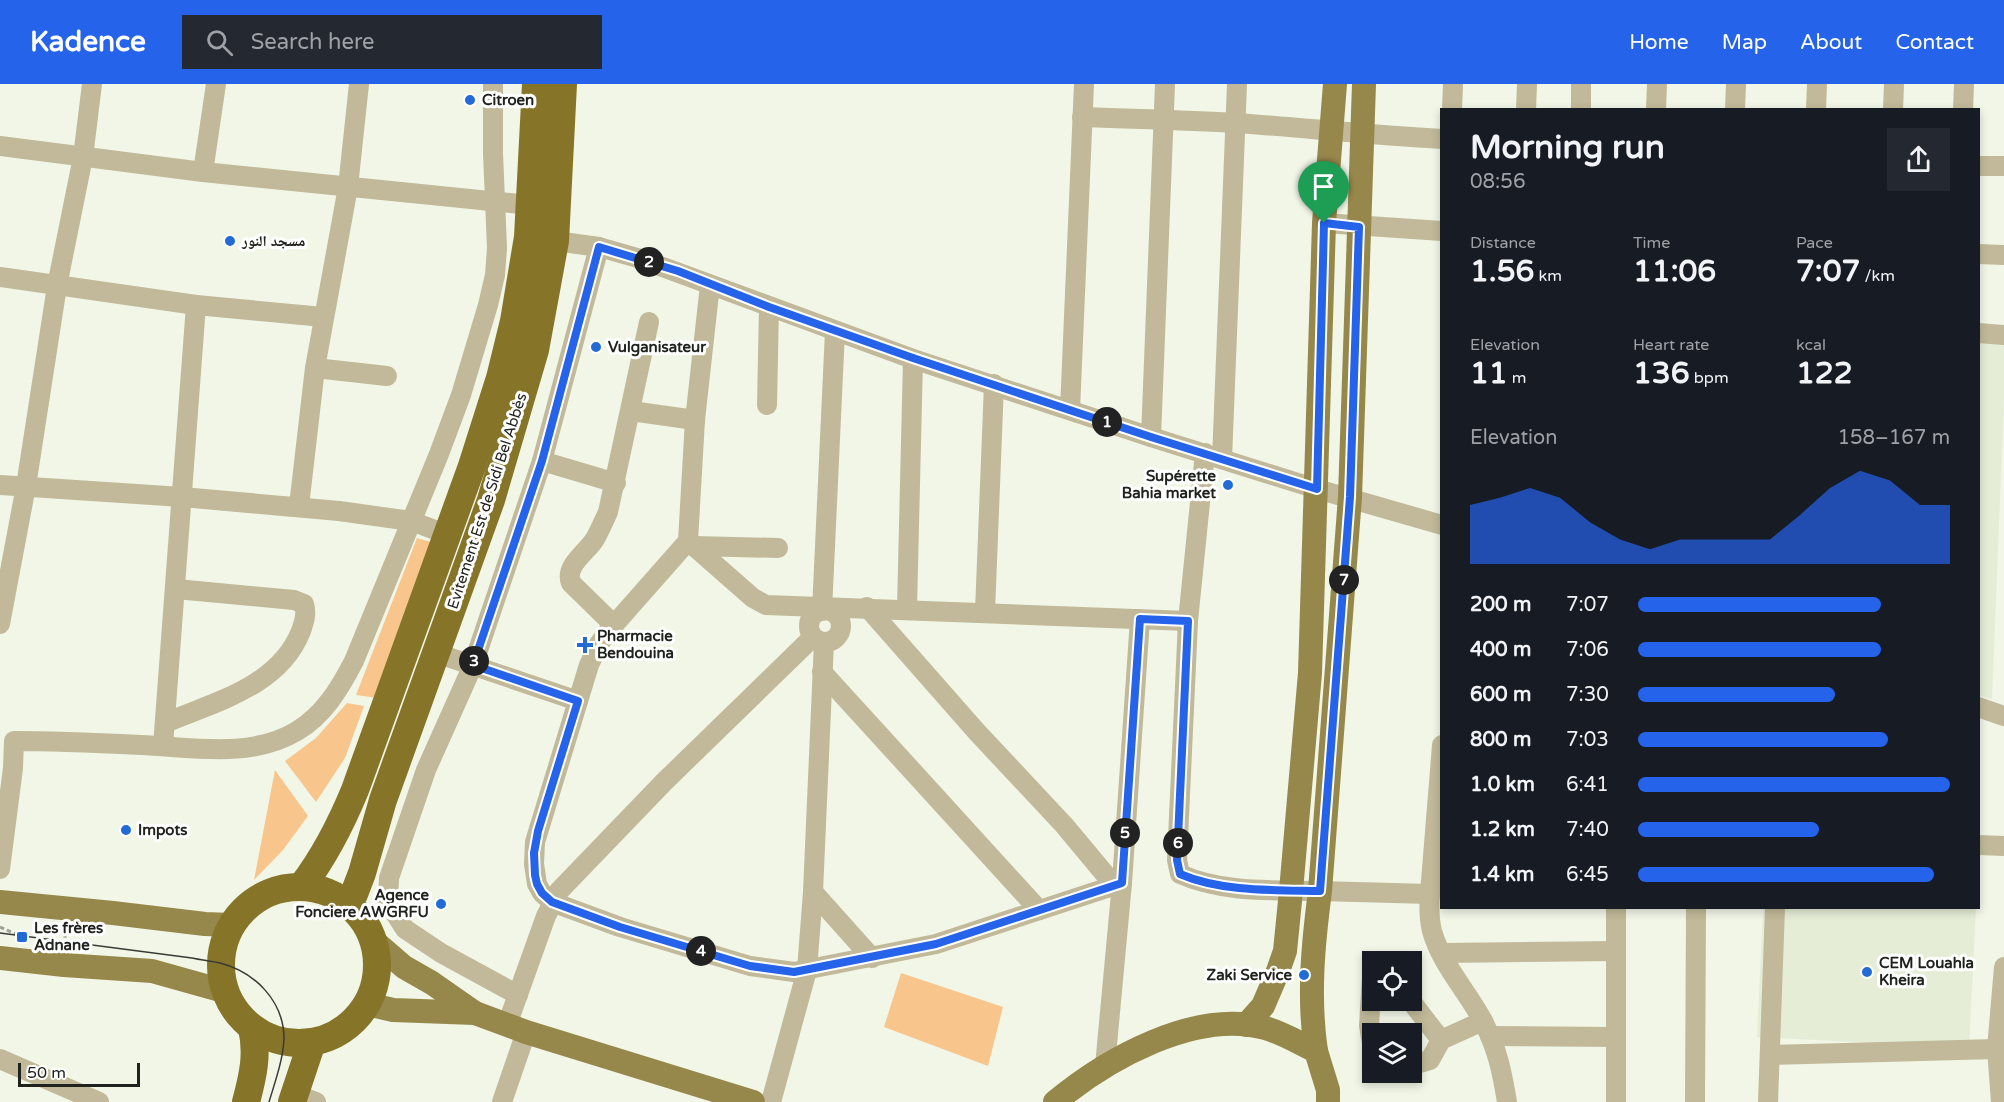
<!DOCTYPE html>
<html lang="en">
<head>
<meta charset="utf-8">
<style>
	:root { --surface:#171b24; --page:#242831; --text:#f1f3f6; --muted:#9ea1a6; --accent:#2563eb }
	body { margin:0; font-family:"Varela Round","Noto Naskh Arabic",sans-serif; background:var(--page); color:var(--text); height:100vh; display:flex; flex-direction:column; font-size:22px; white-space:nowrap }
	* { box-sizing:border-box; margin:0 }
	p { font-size:20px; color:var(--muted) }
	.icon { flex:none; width:33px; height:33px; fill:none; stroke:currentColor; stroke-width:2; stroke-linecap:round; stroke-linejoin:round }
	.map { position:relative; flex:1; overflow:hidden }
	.sheet { position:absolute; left:1440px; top:24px; width:540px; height:801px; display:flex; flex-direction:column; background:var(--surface); border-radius:0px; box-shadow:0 3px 9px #0003 }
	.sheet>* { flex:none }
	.tools { position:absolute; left:1362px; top:867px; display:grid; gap:12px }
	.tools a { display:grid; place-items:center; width:60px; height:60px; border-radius:0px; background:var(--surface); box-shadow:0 3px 9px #0003; font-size:30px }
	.scale { position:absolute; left:18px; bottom:15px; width:122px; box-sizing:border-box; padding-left:6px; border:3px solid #20221d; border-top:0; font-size:16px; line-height:21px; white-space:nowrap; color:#20221d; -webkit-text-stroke:4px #fff; paint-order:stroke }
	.pin { position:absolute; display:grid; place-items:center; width:51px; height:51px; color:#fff; margin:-62px -26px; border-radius:50% 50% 50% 0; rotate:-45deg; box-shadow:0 0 6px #0007 }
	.pin .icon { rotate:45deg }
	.km { position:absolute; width:30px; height:30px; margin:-15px; border-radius:50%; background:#222; color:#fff; font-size:16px; line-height:30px; text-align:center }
	.round { display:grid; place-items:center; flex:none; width:63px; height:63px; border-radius:0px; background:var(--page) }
	.head { display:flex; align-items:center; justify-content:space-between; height:102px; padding:0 30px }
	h1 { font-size:33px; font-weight:800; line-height:45px }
	.metrics { display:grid; grid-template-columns:repeat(3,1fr); gap:9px; height:102px; padding:6px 30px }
	.metrics div { display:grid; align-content:center }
	.metrics b { font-size:30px; font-weight:800 }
	.metrics small { font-size:16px; font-weight:400 }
	.metrics p { font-size:16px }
	.chart { height:168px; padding:12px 30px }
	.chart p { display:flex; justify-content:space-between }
	.chart svg { width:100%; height:108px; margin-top:6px; fill:var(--accent); opacity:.7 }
	ul { padding:0 30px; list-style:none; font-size:20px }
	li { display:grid; grid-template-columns:96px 72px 1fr; align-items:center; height:45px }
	li i { height:15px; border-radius:8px; background:var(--accent) }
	header { display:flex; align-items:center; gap:36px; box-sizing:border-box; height:84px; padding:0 30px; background:var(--accent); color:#fff }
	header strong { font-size:28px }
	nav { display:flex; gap:33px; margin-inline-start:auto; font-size:21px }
	.search { width:420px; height:54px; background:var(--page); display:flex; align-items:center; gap:15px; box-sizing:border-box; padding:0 21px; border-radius:0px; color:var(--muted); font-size:22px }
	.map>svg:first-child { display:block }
	.built { fill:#e5edd7 }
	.green { fill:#f8c68d }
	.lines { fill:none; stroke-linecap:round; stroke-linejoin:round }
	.path { stroke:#9da196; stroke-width:3; stroke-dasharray:4.5 3; stroke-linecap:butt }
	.minor { stroke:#c1b999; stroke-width:20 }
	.major { stroke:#96874a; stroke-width:24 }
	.highway { stroke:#867528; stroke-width:28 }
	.tram { stroke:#393b35; stroke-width:1.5 }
	.route-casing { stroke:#fff; stroke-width:12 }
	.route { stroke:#2563eb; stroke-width:8 }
	.poi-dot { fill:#226bd6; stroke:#fff; stroke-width:2 }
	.labels { text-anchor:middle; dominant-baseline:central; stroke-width:6; stroke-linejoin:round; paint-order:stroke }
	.poi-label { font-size:15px; font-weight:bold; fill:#20221d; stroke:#fff; text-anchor:start }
	.street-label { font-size:15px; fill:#20221d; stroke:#fff }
</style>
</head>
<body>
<header>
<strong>Kadence</strong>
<div class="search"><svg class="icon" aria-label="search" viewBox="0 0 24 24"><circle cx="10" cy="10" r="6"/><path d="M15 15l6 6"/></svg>Search here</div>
<nav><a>Home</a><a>Map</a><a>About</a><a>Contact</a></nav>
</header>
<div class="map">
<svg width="2004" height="1018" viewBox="0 0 2004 1018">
	<rect width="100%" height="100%" fill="#f1f6e7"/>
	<g class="built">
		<polygon points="1978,253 2004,255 2004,316 1992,615 1978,611"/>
		<polygon points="1763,824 1976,824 1969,964 1757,953"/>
	</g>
	<g class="green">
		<polygon points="417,454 431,458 377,614 356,611"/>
		<polygon points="347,619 364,622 345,674 316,718 285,677 316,654"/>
		<polygon points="275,686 308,732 283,766 254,796"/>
		<polygon points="901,889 1003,923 988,982 884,943"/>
	</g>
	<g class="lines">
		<g class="path">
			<polyline points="0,843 22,853"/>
			<polyline points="64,861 66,843"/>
		</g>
		<g class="minor">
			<polyline points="1452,26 1453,0"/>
			<polyline points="1526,26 1527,0"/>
			<polyline points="1581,26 1581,0"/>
			<polyline points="1656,26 1657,0"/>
			<polyline points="1735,26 1736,0"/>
			<polyline points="1816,26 1817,0"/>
			<polyline points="1893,26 1894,0"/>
			<polyline points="1963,26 1964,0"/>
			<path d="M1082,33C1134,35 1185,36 1237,39C1305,44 1373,51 1442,55"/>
			<polyline points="0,62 203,88 530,121"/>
			<polyline points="1978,82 2004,82"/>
			<polyline points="203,88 216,0"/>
			<polyline points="1324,139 1442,147"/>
			<polyline points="555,157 599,163 641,175 913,275 1151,353 1317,405 1442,441"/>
			<polyline points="1978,170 2004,171"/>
			<polyline points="0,193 196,221 323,233"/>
			<polyline points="710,201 695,336 688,457 606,550 599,560 589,581 535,758 534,780 537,800 542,809 552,818 620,843 750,882 794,888 936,860 1122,799"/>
			<polyline points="1978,249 2004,251"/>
			<polyline points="315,284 387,292"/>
			<polyline points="767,321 769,223"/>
			<polyline points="1070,326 1084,0"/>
			<polyline points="631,327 695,336"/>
			<polyline points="1151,353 1165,0"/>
			<path d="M1205,369L1188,537L1177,776L1180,790C1222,809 1273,806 1318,807C1355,808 1392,809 1430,810"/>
			<polyline points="1222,375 1237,0"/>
			<polyline points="542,377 616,399"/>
			<polyline points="0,401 182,413 339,427 411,437 446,450"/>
			<polyline points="299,422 315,284 348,103 359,0"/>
			<polyline points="688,457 753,514 766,521 1188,537"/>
			<polyline points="694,462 778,464"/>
			<polyline points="867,523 976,647 1064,741 1114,801"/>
			<polyline points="907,525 913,275"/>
			<circle cx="825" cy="542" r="16"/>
			<polyline points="822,527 835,247"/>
			<polyline points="985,528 994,300"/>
			<polyline points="0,540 26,402 57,202 83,73 92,0"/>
			<path d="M614,541L571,499C564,482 587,468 595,455C600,446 604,437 608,428L649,238"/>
			<polyline points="436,569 578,617"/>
			<polyline points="822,588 1039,826"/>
			<polyline points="1978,623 2004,632"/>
			<path d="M165,639C214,618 279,603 301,547C304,538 307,530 304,520L294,516L176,505"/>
			<path d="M1442,661L1430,810C1429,822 1429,835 1432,847C1441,880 1468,908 1484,939C1498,967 1502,988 1507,1018"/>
			<polyline points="163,662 196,221"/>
			<polyline points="1978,761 2004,762"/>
			<path d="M0,785L13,684L14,657C56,657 99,659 141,661C192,663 251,675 297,647C324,631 340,604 354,577L439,370L461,311L488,221L495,191L497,164L493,69V0"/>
			<polyline points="813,808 872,874"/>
			<polyline points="1442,869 1615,867"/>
			<polyline points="1372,894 1369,941 1372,959"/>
			<polyline points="518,911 441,869 405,845 388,818 389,794 426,686 473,581 542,377 599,163"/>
			<polyline points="1410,916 1441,956"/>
			<polyline points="507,941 546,832 559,807 664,698 813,553"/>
			<polyline points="1490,952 1615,953"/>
			<polyline points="1770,971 1997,965"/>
			<polyline points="0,975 99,1018"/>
			<polyline points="1412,981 1430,976 1441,956 1483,937"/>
			<polyline points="1105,982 1122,799 1140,535"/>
			<polyline points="295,1010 316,1018"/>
			<polyline points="502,1018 526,948"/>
			<polyline points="771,1018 807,886 813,808 824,558"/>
			<polyline points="1616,1018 1616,824"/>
			<polyline points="1695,1018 1696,824"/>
			<polyline points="1768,1018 1775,824"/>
			<polyline points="2001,1018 1997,965 2004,883"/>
		</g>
		<g class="major">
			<polyline points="0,818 113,829 205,840 231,841"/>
			<polyline points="374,857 404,883 432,899 475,929 526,948 753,1018"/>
			<polyline points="0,874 64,881 152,887 227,908"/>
			<polyline points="367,920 393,926 475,929"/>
			<polyline points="1246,941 1263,922 1278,887 1285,867 1291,807 1310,589 1324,139 1335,0"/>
			<path d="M1316,967C1308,913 1313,861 1320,807L1350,413L1364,0"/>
			<path d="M1055,1018C1107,975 1195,925 1265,944C1283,949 1299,959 1316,967L1328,1006V1018"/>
		</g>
		<g class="highway">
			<path d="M302,802C324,773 341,740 355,706L472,382L500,294L514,237L528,153L536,0"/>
			<circle cx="299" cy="881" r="78"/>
			<polyline points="348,820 354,810 362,789 383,716 491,416 535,266 555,157 563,0"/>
			<path d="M246,1018C253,992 258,970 252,944"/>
			<polyline points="292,1018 312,958"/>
		</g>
		<path class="tram" d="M0,849L192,874C201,876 211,877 220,879C255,888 284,917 284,955C283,976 275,998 269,1018"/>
	</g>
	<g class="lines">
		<g class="route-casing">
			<path id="route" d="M1324,139L1359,143L1350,413L1320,807C1276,806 1221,808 1180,790L1177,776L1188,537L1140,535L1122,799L936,860L794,888L750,882L620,843L552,818L542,809L537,800L535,791L534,769L538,747L578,617L473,581L542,377L599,163L678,187L769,223L913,274L1151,353L1317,405Z"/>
		</g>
		<use href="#route" class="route"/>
	</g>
	<g class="poi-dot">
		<circle cx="470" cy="16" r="6"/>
		<circle cx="230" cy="157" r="6"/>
		<circle cx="596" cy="263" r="6"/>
		<circle cx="1228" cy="401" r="6"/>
		<path d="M582 552h6v6h6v6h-6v6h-6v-6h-6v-6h6z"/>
		<circle cx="126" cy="746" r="6"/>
		<circle cx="441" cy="820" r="6"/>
		<rect x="16" y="847" width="12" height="12" rx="3"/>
		<circle cx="1867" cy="888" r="6"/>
		<circle cx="1304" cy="891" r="6"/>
	</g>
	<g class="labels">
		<g class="poi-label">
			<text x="482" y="16">Citroen</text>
			<text x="242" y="157">مسجد النور</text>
			<text x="608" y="263">Vulganisateur</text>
			<text x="1216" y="392" text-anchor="end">Supérette<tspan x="1216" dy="17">Bahia market</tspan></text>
			<text x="597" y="552">Pharmacie<tspan x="597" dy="17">Bendouina</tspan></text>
			<text x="138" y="746">Impots</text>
			<text x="429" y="811" text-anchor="end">Agence<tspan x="429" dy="17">Fonciere AWGRFU</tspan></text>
			<text x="34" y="844">Les frères<tspan x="34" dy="17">Adnane</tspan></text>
			<text x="1879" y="879">CEM Louahla<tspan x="1879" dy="17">Kheira</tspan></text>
			<text x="1292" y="891" text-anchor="end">Zaki Service</text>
		</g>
		<g class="street-label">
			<text transform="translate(487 417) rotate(-72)">Evitement Est de Sidi Bel Abbès</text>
		</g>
	</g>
</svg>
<div class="tools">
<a><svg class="icon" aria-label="locate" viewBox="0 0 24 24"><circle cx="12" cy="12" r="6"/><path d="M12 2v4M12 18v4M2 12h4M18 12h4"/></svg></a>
<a><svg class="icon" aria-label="layers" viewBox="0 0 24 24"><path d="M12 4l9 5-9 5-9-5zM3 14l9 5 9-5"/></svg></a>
</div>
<div class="scale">50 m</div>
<div class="pin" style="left:1324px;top:139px;background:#1e9e55"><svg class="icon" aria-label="arrive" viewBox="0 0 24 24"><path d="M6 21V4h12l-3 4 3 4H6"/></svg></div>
<b class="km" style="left:1107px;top:338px">1</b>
<b class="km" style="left:649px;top:178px">2</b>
<b class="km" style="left:474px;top:577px">3</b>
<b class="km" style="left:701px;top:867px">4</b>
<b class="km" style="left:1125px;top:749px">5</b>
<b class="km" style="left:1178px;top:759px">6</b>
<b class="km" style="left:1344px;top:496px">7</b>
<section class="sheet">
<div class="head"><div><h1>Morning run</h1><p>08:56</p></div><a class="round"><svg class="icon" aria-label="share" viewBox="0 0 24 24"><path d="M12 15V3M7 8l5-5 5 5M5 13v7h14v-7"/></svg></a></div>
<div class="metrics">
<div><p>Distance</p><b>1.56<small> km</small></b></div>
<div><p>Time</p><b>11:06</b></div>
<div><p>Pace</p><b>7:07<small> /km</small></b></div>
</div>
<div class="metrics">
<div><p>Elevation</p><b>11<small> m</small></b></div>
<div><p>Heart rate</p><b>136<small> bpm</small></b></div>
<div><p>kcal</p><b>122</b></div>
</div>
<div class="chart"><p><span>Elevation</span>158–167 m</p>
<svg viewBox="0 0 160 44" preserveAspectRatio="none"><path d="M0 44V20L10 17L20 13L30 17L40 27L50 34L60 38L70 34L80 34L90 34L100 34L110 24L120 13L130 6L140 10L150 20L160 20V44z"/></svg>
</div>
<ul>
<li><b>200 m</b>7:07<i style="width:78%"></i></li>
<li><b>400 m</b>7:06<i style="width:78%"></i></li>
<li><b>600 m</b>7:30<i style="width:63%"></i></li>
<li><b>800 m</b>7:03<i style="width:80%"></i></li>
<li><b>1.0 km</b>6:41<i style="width:100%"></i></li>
<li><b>1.2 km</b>7:40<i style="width:58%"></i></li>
<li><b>1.4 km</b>6:45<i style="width:95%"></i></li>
</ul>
</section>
</div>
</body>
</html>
